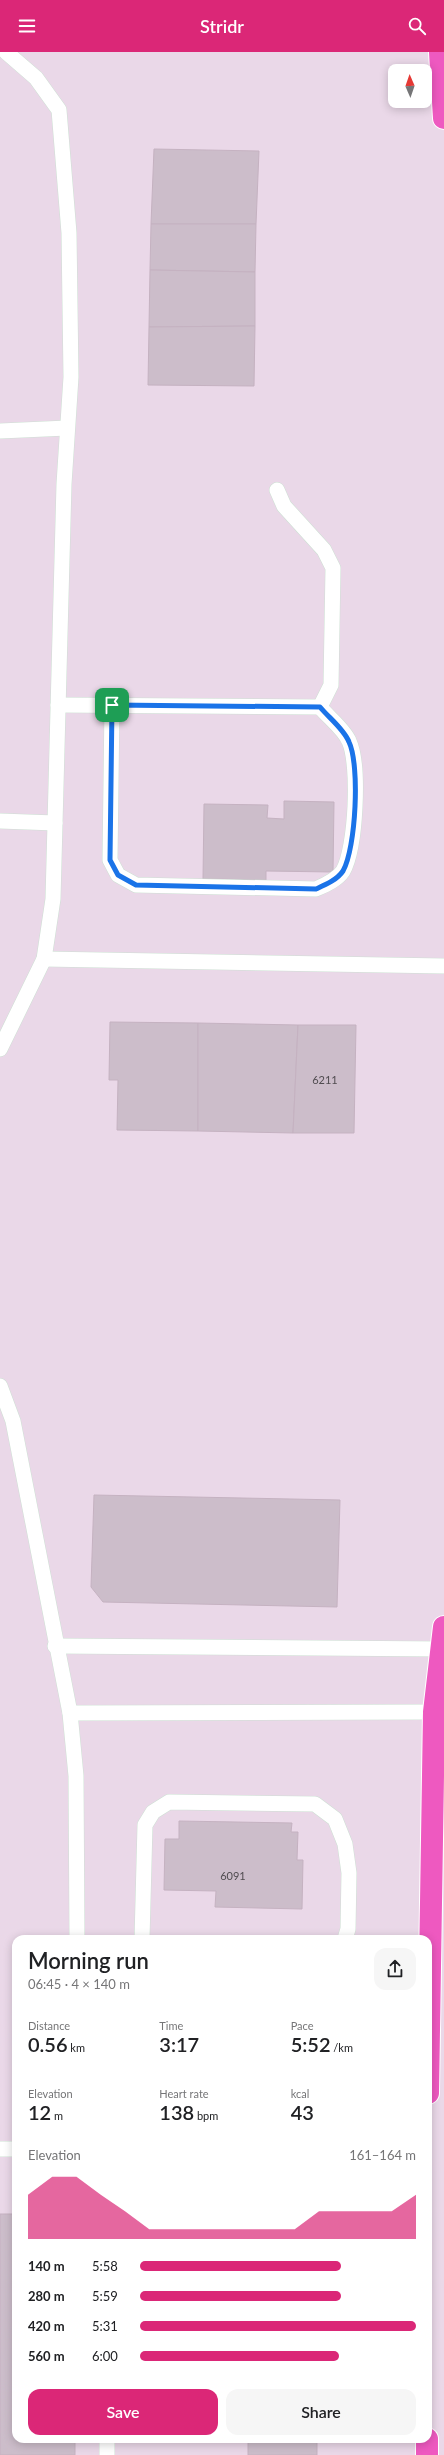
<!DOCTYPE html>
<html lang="en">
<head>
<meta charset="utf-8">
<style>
	:root { --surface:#fff; --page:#f6f6f6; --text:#202124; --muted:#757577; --accent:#db2777 }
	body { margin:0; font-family:Lato,sans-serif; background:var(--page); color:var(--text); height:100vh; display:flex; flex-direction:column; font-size:15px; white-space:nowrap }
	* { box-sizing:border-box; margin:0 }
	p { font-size:13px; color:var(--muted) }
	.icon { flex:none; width:22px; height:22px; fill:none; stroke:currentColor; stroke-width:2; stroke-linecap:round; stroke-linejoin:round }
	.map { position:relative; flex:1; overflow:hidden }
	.sheet { position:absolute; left:12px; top:1883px; width:420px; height:508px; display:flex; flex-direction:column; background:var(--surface); border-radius:12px; box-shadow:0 2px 10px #0003 }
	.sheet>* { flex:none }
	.needle { width:26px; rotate:358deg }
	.buttons { position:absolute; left:388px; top:12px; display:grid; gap:8px }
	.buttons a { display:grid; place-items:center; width:44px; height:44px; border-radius:8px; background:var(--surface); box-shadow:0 2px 10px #0003; font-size:20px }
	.pin { position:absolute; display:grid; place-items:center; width:34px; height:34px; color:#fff; margin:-17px; border-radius:8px; box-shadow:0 2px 6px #0006 }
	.round { display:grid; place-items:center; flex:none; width:42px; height:42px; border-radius:12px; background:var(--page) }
	.summary { display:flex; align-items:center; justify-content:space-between; height:68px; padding:0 16px }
	h1 { font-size:22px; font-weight:600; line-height:30px }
	.stats { display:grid; grid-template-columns:repeat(3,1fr); gap:6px; height:68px; padding:4px 16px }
	.stats div { display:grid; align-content:center }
	.stats b { font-size:20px; font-weight:600 }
	.stats small { font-size:11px; font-weight:400 }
	.stats p { font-size:11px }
	.chart { height:112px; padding:8px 16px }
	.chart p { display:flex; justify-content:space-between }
	.chart svg { width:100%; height:72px; margin-top:4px; fill:var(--accent); opacity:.7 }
	.action { display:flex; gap:8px; margin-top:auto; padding:8px 16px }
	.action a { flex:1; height:46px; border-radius:12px; background:var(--accent); color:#fff; font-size:16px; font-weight:600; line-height:46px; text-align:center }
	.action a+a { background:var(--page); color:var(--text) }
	ul { padding:0 16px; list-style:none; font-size:13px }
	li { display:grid; grid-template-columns:64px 48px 1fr; align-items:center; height:30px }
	li i { height:10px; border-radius:5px; background:var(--accent) }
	header { display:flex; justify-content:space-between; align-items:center; height:52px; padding:0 16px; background:var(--accent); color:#fff; font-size:18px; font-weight:600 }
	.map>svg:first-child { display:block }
	.building { fill:#ccbdca; stroke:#c5b2c1 }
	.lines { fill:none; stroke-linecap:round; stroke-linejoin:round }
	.service-casing { stroke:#cee0d4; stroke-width:16 }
	.primary-casing { stroke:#fff; stroke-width:24 }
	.service { stroke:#fff; stroke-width:15 }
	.primary { stroke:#ee59c0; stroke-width:22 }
	.route-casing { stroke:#fff; stroke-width:8 }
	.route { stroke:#1a73e8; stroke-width:5 }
	.labels { text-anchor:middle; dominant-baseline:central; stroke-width:3.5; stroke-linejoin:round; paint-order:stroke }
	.number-label { font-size:11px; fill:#504c50 }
</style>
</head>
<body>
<header><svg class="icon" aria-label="menu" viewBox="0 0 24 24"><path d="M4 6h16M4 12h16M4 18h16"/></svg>Stridr<svg class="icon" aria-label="search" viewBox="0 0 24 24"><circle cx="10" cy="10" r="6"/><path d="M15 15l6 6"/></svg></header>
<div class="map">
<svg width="444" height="2403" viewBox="0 0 444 2403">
	<rect width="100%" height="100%" fill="#ead8e8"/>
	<g class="building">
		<polygon points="154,97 259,99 256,172 151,172"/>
		<polygon points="151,172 256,172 255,220 150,218"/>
		<polygon points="150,218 255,220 255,274 149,275"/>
		<polygon points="255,274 254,334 148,333 149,275"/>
		<polygon points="284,749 334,750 333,820 266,819 266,828 203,827 204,752 268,753 267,766 284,767"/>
		<polygon points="110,970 198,971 198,1079 117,1078 118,1028 109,1028"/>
		<polygon points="198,971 298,973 293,1081 198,1079"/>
		<polygon points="298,973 356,973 354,1081 293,1081"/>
		<polygon points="94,1443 340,1448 337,1555 103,1550 91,1535"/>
		<polygon points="179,1769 292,1771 291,1780 298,1780 297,1808 303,1808 302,1857 215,1855 216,1839 164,1838 165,1787 179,1787"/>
		<polygon points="0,2162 16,2162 16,2387 75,2387 75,2403 0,2403"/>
		<rect x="248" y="2387" width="69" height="16"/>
	</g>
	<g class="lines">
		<g class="service-casing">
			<g id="service">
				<polyline points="0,379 67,376"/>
				<polyline points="58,653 320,655 331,633 333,516 324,498 284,454 277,438"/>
				<path d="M112,653L110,808L118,823L136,833L316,837C325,833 337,828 343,819C356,796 360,713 349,689C344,677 328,665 320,655"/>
				<polyline points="0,769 55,771"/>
				<polyline points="44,907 444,914"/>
				<polyline points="0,997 44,907 53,847 64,432 71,325 69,181 59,58 36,26 6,0"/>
				<polyline points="0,1334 13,1369 70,1661 76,1724 77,1887"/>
				<polyline points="55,1594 442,1597"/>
				<polyline points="70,1661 434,1660"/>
				<polyline points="142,1887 145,1773 153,1760 169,1750 315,1752 335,1767 345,1792 349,1821 348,1877 345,1887"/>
				<polyline points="0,2097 16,2097"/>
				<polyline points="107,2403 107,2387"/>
			</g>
		</g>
		<g class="primary-casing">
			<g id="primary">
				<polyline points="440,0 444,66"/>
				<polyline points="428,2041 434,1660 444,1575"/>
				<polyline points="427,2387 427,2403"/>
			</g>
		</g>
		<use href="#service" class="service"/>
		<use href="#primary" class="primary"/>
	</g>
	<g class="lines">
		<g class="route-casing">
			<path id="route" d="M112,653L320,655C328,665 344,677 349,690C360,713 356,796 343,819C337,828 325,833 316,837L136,833L118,823L110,808Z"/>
		</g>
		<use href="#route" class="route"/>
	</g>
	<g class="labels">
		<g class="number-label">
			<text x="325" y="1027">6211</text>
			<text x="233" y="1823">6091</text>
		</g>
	</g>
</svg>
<div class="buttons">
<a><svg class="needle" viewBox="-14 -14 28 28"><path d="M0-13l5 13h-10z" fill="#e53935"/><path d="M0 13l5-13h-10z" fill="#757577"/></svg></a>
</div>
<div class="pin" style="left:112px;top:653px;background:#1e9e55"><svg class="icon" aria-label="arrive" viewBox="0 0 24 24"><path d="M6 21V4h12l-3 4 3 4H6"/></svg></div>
<section class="sheet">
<div class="summary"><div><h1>Morning run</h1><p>06:45 · 4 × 140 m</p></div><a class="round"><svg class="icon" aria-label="share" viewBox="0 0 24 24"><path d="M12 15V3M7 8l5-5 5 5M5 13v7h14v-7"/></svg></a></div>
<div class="stats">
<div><p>Distance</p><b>0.56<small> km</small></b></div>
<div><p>Time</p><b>3:17</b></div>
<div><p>Pace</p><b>5:52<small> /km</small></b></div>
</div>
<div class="stats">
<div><p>Elevation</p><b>12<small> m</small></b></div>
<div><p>Heart rate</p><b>138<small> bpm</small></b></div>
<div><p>kcal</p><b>43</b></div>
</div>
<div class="chart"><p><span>Elevation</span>161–164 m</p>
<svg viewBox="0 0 160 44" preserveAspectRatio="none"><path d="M0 44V17L10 6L20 6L30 17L40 27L50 38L60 38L70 38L80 38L90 38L100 38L110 38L120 27L130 27L140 27L150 27L160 17V44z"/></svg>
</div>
<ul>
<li><b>140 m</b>5:58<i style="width:73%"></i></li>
<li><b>280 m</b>5:59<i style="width:73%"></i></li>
<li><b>420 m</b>5:31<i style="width:100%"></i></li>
<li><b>560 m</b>6:00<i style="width:72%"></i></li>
</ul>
<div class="action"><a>Save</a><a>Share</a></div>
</section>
</div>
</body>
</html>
